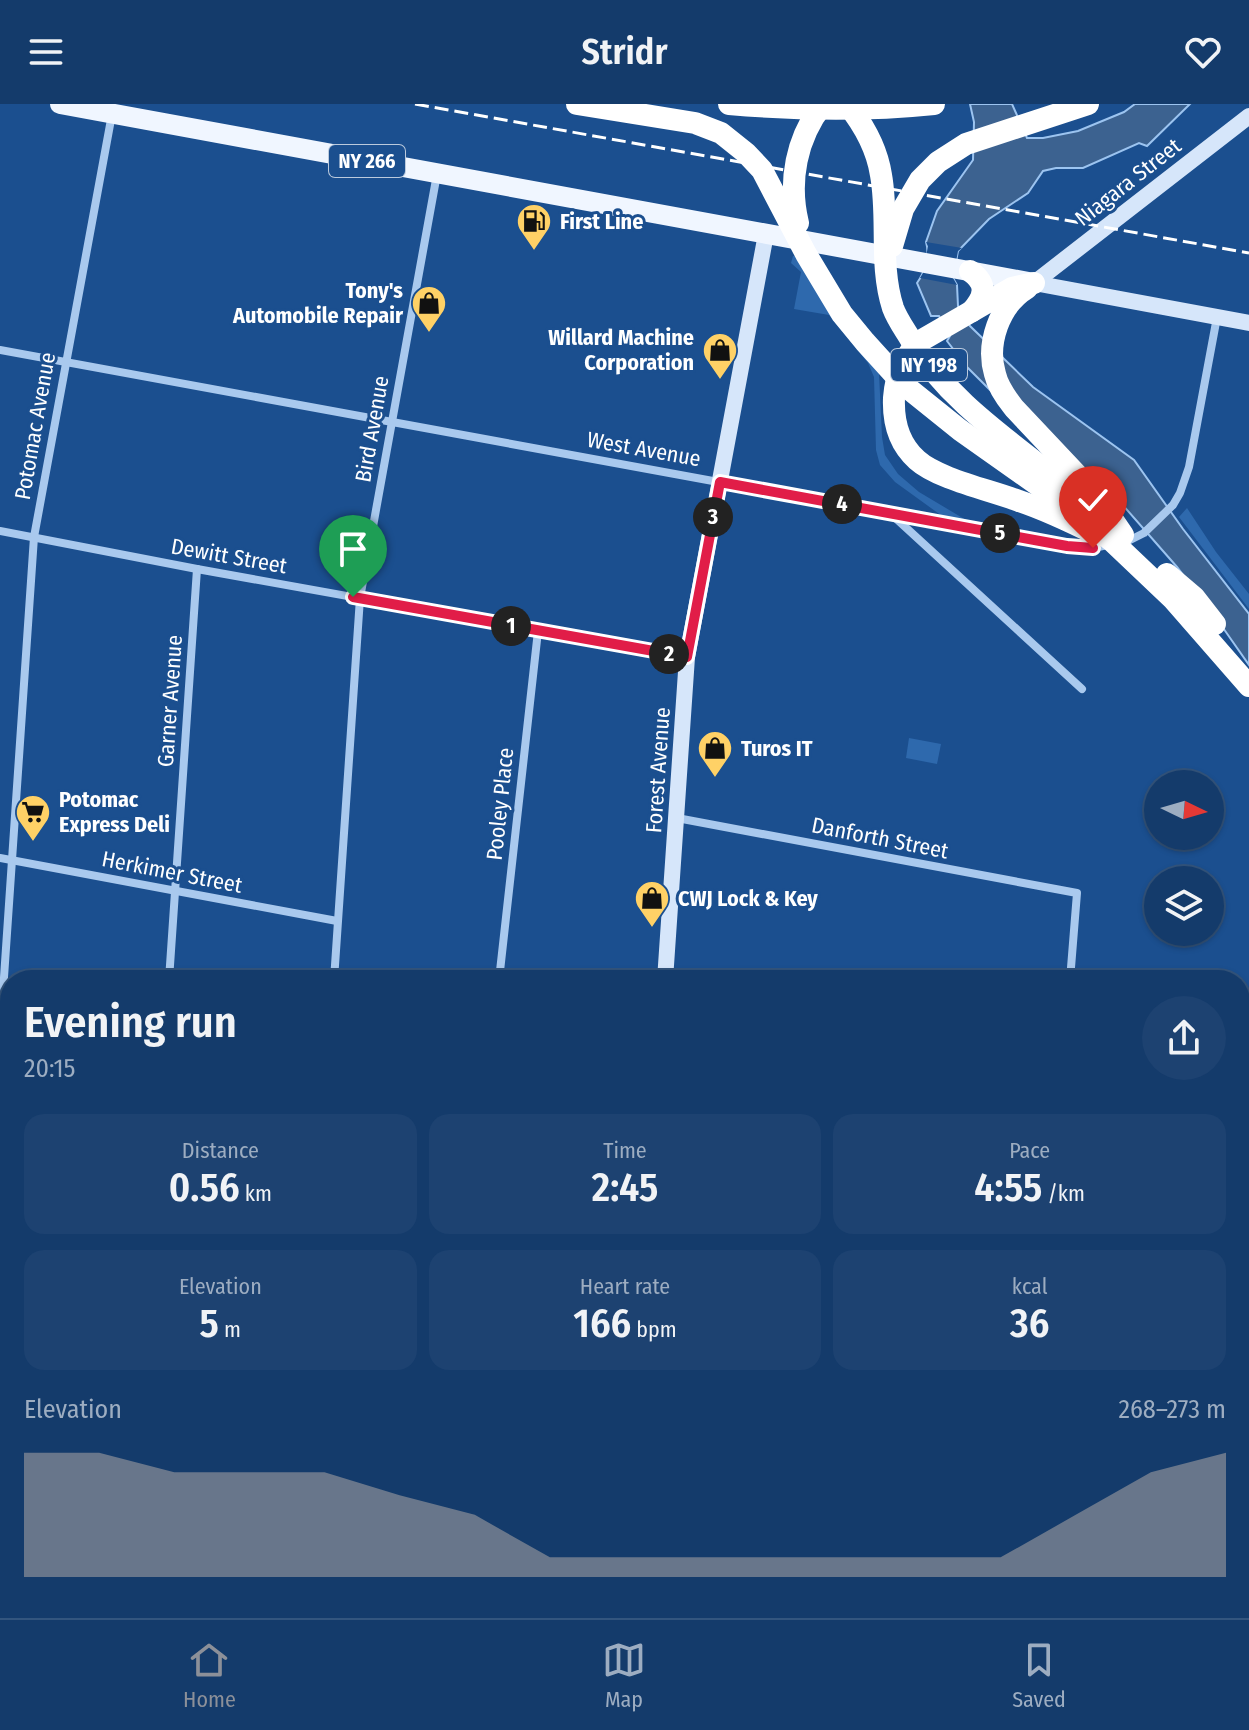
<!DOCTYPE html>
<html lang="en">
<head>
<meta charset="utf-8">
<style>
	:root { --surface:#143b6b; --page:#1d4271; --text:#f1f3f6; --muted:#9dadc1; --line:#33557e; --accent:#8c9099 }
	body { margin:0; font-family:"Fira Sans Condensed",sans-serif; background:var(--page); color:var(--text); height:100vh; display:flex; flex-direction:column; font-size:30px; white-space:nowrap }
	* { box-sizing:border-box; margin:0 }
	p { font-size:26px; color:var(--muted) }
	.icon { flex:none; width:44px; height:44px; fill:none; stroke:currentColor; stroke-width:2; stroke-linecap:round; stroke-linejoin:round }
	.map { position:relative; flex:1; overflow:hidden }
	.details { position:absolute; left:0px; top:866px; width:1250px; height:648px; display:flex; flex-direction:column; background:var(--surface); border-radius:32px 32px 0 0; box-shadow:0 2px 6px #0004,0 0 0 2px var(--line) }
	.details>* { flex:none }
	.needle { width:52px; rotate:95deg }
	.tools { position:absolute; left:1144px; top:666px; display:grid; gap:16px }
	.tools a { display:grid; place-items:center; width:80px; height:80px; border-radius:50%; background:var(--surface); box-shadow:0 2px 6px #0004,0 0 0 2px var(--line); font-size:40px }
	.pin { position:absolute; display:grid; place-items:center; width:68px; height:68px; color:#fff; margin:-82px -34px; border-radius:50% 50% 50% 0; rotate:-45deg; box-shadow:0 0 8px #0007 }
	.pin .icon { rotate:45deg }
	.km { position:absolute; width:40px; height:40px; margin:-20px; border-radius:50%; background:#222; color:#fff; font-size:22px; line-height:40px; text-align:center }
	.round { display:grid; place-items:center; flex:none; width:84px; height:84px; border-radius:42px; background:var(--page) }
	.head { display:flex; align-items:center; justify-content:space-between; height:136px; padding:0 24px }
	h1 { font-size:44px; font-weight:600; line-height:60px }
	.stats { display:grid; grid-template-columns:repeat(3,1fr); gap:12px; height:136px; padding:8px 24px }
	.stats div { display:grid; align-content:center; border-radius:20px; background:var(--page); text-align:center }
	.stats b { font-size:40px; font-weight:600 }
	.stats small { font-size:22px; font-weight:400 }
	.stats p { font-size:22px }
	.chart { height:224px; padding:16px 24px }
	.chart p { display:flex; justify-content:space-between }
	.chart svg { width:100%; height:144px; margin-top:8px; fill:var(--accent); opacity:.7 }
	header { display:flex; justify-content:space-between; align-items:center; height:104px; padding:0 24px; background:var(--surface); font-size:36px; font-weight:600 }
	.dock { display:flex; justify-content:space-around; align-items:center; height:112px; border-top:2px solid var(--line); background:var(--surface); font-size:22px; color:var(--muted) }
	.dock a { display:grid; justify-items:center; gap:4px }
	.dock .on { color:var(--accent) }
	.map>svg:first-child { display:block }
	.green { fill:#2e69ad }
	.water { fill:#3c6290; stroke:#9cc4f0; stroke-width:2 }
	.pier { fill:#1b4f8f }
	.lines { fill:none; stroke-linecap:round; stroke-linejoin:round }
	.street { stroke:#a9c9ee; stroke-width:8 }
	.secondary { stroke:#d6e6fa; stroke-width:16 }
	.primary { stroke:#f0f6ff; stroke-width:20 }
	.highway { stroke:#fff; stroke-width:22 }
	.rail { stroke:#fff; stroke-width:3; stroke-dasharray:14 6; stroke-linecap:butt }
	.highway-bridge { stroke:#fff; stroke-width:22 }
	.route-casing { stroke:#fff; stroke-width:16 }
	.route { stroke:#e11d48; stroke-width:10 }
	.labels { text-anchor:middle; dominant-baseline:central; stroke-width:6; stroke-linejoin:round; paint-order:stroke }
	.shield { fill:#1b4f8f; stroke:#bbcadd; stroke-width:2 }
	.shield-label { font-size:20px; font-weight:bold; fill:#fff }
	.street-label { font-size:22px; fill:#fff; stroke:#1b4f8f }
	.poi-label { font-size:22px; font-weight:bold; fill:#fff; stroke:#1b4f8f; text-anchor:start }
</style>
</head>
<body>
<header><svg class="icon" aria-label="menu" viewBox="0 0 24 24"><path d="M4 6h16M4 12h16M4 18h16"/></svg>Stridr<svg class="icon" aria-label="heart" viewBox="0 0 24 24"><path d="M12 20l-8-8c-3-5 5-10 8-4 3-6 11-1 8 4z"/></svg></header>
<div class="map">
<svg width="1249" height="1514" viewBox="0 0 1249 1514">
	<rect width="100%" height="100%" fill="#1b4f8f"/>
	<g class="green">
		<polygon points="793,152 799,152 879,269 882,333 885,351 898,370 919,388 966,416 942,412 895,378 880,361 876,346 874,273 868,259 829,211 794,205 801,168 791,159"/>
		<polygon points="1187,404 1216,448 1249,490 1249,505 1179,413"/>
		<polygon points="909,634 941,640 937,660 906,654"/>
	</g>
	<path class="water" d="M970,0H1012L1027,34H1043L1078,27L1124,8L1135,0H1190L1147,42L1139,39L1083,64H1056L1043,67L1028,89L989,115L958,147L953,174L957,181L958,202L970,222L1033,283L1134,356L1183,425L1249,510V561L1221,521L1177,463L1114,391L992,288L967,263L947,237L950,232L939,212H931L917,179C925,168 930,151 926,138L937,107L973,56L974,18Z"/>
	<polygon class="pier" points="926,138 962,144 958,147 953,174 957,181 920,174 923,169 928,142"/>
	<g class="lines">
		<g class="street">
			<polyline points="0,246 1067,442 1093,444 1108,441"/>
			<polyline points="890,409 1082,585"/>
			<polyline points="0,427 197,465 687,553"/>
			<polyline points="1126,438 1144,429 1173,401 1180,389 1189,363 1217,213"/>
			<polyline points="677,714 1077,789 1070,876"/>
			<polyline points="0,754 337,817"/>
			<polyline points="169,876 197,465"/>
			<polyline points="334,876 360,494 437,70"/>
			<polyline points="499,876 538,527"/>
			<polyline points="0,932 34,433 112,10"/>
			<polyline points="1240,982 1249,983"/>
			<polyline points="1240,1145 1249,1147"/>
			<polyline points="0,1408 10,1410"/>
			<polyline points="1240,1469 1249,1471"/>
			<polyline points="290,1514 291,1504"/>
		</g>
		<g class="secondary">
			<polyline points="1034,179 1249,12"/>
			<polyline points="1034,179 1249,219"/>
			<polyline points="665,876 687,553 766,130"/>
			<polyline points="0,1081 10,1083"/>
			<polyline points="1240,1309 1249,1311"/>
			<polyline points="622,1514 623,1504"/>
		</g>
		<polyline class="primary" points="60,0 1034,179"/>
		<g class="highway">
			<path d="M729,0C798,6 866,7 934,0"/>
			<path d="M970,167C988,180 985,192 972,207"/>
			<path d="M1034,179L1012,184L922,236C903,252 896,269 894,294C893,318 899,340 917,356C938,375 990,386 1019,397C1046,406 1071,418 1097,431"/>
			<path d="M1027,184C999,201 986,240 995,270C998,283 1006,294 1014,304L1096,391L1123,431"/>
		</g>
		<polyline class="rail" points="415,0 1249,149"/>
		<g class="highway-bridge">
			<polyline points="577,0 695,19 721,29 746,49 762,66 806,150 842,210 865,238 904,281 960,326 1076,408 1113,438 1173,495 1249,582"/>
			<path d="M847,0C863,20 877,45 881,71C889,115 879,161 893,204C897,215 905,226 911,236C951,301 1017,341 1075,390"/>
			<path d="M798,119C788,78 796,34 823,0"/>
			<polyline points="892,142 903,105 920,76 938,58 966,40 1088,0"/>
			<polyline points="1167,470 1194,493 1215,520"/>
		</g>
	</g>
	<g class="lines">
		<g class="route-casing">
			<polyline id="route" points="353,493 687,553 720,378 1067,442 1093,444"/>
		</g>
		<use href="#route" class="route"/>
	</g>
	<defs>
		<g id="fuel-pin" transform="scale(1.8)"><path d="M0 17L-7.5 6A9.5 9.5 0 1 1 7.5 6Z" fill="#ffd166" stroke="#1b4f8f"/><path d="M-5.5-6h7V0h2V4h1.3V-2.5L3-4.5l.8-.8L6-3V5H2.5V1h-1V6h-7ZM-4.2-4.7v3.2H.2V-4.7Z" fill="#111"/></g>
		<g id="shop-pin" transform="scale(1.8)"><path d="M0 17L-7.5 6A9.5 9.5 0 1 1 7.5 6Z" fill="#ffd166" stroke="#1b4f8f"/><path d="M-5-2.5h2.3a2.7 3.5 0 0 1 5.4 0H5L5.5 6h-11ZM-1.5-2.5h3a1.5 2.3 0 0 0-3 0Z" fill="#111"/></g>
		<g id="supermarket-pin" transform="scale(1.8)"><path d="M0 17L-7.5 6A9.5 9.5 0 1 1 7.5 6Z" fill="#ffd166" stroke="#1b4f8f"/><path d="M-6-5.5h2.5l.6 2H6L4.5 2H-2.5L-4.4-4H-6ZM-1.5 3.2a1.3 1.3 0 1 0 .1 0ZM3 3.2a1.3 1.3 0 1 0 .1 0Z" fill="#111"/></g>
	</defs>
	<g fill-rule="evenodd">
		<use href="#fuel-pin" x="534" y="117"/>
		<use href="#shop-pin" x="429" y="199"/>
		<use href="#shop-pin" x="720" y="246"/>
		<use href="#shop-pin" x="715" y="644"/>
		<use href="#supermarket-pin" x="33" y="708"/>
		<use href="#shop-pin" x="652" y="794"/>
	</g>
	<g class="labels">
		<g class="shield">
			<rect x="329" y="41" width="76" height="32" rx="6"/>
			<rect x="891" y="245" width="76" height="32" rx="6"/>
		</g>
		<g class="shield-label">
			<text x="367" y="57">NY 266</text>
			<text x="929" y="261">NY 198</text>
		</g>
		<g class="street-label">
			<text transform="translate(1128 78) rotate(-38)">Niagara Street</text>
			<text transform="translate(35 322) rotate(-80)">Potomac Avenue</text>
			<text transform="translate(372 325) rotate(-80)">Bird Avenue</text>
			<text transform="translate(644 345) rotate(10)">West Avenue</text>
			<text transform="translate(229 452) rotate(10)">Dewitt Street</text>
			<text transform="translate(170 597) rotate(-86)">Garner Avenue</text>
			<text transform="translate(658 666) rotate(-86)">Forest Avenue</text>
			<text transform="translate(500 700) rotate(-84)">Pooley Place</text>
			<text transform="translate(880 734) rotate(11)">Danforth Street</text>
			<text transform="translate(172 768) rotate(11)">Herkimer Street</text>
		</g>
		<g class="poi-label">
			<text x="560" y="117">First Line</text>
			<text x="403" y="186" text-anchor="end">Tony's<tspan x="403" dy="25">Automobile Repair</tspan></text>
			<text x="694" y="233" text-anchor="end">Willard Machine<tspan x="694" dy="25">Corporation</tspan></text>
			<text x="741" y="644">Turos IT</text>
			<text x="59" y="695">Potomac<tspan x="59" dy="25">Express Deli</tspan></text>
			<text x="678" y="794">CWJ Lock &amp; Key</text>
		</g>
	</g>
</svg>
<div class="tools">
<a><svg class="needle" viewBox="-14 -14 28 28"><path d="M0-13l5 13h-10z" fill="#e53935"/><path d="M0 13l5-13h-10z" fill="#9dadc1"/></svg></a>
<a><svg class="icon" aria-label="layers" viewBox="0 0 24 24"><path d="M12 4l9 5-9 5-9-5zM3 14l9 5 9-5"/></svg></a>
</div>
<div class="pin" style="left:353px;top:493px;background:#1e9e55"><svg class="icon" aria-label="arrive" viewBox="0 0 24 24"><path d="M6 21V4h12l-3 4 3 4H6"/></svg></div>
<div class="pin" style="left:1093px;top:444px;background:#d93025"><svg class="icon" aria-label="check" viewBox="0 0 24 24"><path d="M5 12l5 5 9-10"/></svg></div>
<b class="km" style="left:511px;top:522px">1</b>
<b class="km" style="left:669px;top:550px">2</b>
<b class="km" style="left:713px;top:413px">3</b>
<b class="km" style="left:842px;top:400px">4</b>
<b class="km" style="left:1000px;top:429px">5</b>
<section class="details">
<div class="head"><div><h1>Evening run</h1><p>20:15</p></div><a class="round"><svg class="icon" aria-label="share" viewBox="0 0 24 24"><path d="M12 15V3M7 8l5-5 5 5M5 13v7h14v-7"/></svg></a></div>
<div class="stats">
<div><p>Distance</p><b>0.56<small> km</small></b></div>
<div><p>Time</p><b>2:45</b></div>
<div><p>Pace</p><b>4:55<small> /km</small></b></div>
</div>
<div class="stats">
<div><p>Elevation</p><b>5<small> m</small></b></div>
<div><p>Heart rate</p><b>166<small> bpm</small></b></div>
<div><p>kcal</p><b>36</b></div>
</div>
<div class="chart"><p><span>Elevation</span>268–273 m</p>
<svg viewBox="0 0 160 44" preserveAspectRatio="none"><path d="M0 44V6L10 6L20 12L30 12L40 12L50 19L60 25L70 38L80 38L90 38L100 38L110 38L120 38L130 38L140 25L150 12L160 6V44z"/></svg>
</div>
</section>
</div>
<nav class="dock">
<a class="on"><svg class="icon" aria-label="home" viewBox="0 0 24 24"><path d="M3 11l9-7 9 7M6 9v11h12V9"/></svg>Home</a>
<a><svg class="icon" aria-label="map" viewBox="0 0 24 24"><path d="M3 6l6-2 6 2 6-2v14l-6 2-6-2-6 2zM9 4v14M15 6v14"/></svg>Map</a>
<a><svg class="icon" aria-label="saved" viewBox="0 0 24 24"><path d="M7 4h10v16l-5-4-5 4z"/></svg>Saved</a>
</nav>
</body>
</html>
